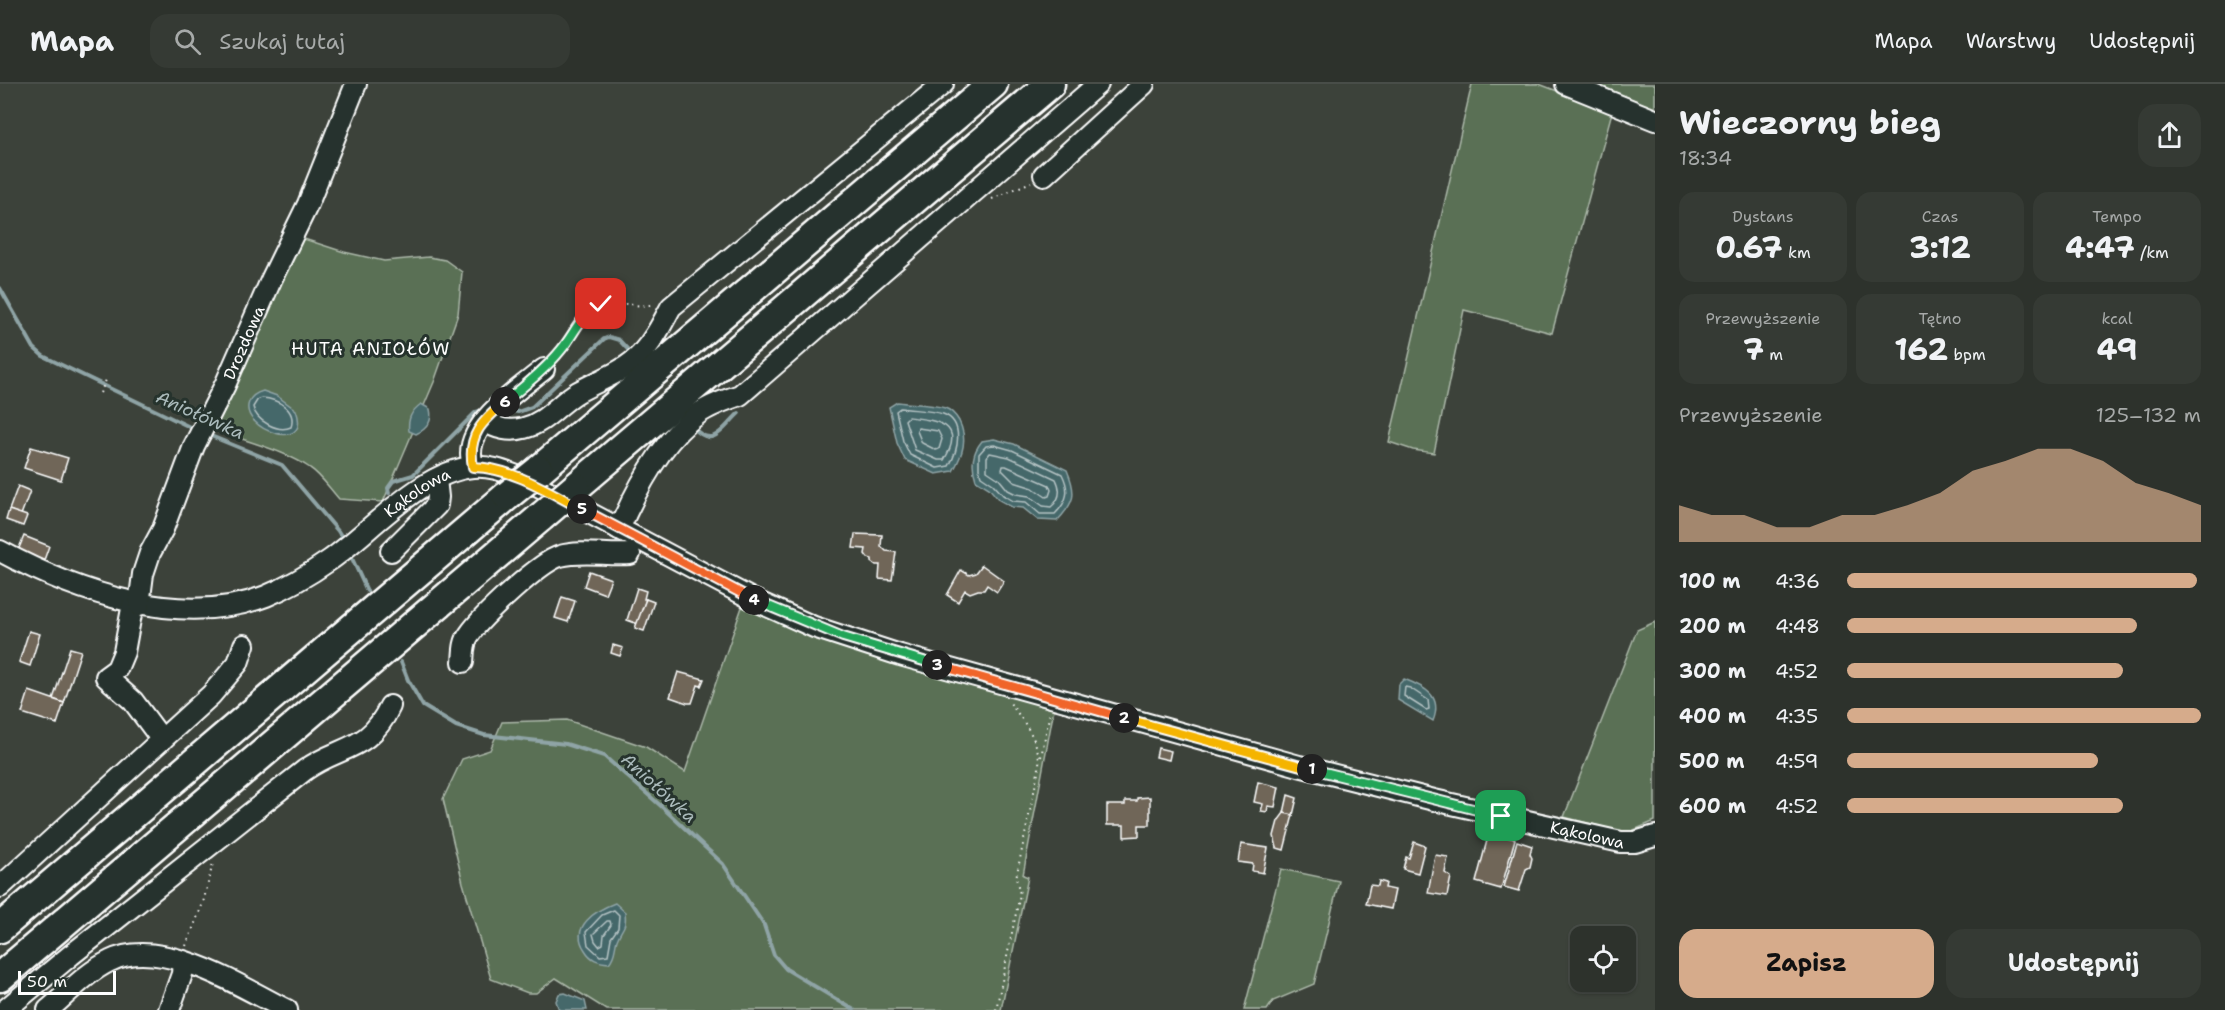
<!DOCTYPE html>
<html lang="pl">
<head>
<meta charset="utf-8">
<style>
	:root { --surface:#2d322c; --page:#353a34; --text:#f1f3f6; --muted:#a7aaa9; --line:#484d48; --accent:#d6ab8b }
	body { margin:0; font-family:"Shantell Sans",sans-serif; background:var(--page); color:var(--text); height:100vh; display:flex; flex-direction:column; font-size:22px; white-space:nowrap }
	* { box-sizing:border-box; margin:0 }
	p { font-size:20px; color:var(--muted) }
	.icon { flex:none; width:33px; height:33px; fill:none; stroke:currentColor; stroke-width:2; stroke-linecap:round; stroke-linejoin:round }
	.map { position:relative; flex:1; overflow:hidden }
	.drawer { display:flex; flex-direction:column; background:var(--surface); width:570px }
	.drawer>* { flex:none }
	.tools { position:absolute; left:1570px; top:842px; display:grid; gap:12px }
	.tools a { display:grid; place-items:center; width:66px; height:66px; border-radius:12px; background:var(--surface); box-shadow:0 2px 4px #0004,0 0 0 2px var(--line); font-size:30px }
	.scale { position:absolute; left:18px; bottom:15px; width:98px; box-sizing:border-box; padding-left:6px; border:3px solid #fff; border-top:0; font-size:16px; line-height:21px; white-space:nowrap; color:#fff; -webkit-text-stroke:4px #26332d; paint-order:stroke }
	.pin { position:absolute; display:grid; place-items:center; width:51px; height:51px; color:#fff; margin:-26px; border-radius:12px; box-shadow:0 3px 9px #0006 }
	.km { position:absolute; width:30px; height:30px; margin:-15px; border-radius:50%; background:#222; color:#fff; font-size:16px; line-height:30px; text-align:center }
	.round { display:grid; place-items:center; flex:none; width:63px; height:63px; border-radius:18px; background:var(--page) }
	.summary { display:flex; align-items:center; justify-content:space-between; height:102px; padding:0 24px }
	h1 { font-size:33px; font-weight:700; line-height:45px }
	.figures { display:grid; grid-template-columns:repeat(3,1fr); gap:9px; height:102px; padding:6px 24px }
	.figures div { display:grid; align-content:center; border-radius:15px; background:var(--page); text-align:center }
	.figures b { font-size:30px; font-weight:700 }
	.figures small { font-size:16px; font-weight:400 }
	.figures p { font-size:16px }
	.chart { height:168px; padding:12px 24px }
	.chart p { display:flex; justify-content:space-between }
	.chart svg { width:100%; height:108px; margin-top:6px; fill:var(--accent); opacity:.7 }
	.cta { display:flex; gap:12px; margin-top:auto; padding:12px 24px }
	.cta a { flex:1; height:69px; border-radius:18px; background:var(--accent); color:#111; font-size:24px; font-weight:700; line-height:69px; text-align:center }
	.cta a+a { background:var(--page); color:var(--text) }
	ul { padding:0 24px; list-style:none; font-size:20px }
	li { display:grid; grid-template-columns:96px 72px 1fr; align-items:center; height:45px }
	li i { height:15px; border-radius:8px; background:var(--accent) }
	header { display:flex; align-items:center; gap:36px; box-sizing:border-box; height:84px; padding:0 30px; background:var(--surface); border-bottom:2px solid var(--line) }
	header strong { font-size:28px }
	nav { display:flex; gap:33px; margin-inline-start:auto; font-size:21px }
	.search { width:420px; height:54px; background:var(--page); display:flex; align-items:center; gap:15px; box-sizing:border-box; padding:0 21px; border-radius:18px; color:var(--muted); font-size:22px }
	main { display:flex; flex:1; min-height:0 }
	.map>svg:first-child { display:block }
	.green { fill:#5a7054; stroke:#acb8aa; stroke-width:1.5 }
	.water { fill:#45686b; stroke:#8fa4a6; stroke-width:1.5 }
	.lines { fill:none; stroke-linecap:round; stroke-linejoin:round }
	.shore { stroke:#b5c3c4; stroke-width:1.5 }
	.stream { stroke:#8fa4a6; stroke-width:4 }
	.building { fill:#6f6658; stroke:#fff; stroke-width:1.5 }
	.minor-casing { stroke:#fff; stroke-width:24 }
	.highway-casing { stroke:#fff; stroke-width:33 }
	.path { stroke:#fff; stroke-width:2; stroke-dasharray:1.5 4.5; stroke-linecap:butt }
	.minor { stroke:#26332d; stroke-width:20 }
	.highway { stroke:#26332d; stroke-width:28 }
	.highway-bridge-casing { stroke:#fff; stroke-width:33; stroke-linecap:butt }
	.highway-bridge { stroke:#26332d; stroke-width:28 }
	.split-1-casing { stroke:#fff; stroke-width:12 }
	.split-2-casing { stroke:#fff; stroke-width:12 }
	.split-3-casing { stroke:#fff; stroke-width:12 }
	.split-4-casing { stroke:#fff; stroke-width:12 }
	.split-5-casing { stroke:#fff; stroke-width:12 }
	.split-6-casing { stroke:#fff; stroke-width:12 }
	.split-7-casing { stroke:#fff; stroke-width:12 }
	.split-1 { stroke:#22a559; stroke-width:8 }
	.split-2 { stroke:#f5b400; stroke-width:8 }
	.split-3 { stroke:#f0652b; stroke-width:8 }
	.split-4 { stroke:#22a559; stroke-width:8 }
	.split-5 { stroke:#f0652b; stroke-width:8 }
	.split-6 { stroke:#f5b400; stroke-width:8 }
	.split-7 { stroke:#22a559; stroke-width:8 }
	.labels { text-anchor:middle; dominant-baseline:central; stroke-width:6; stroke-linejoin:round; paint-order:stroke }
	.street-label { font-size:16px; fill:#fff; stroke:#26332d }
	.neighbourhood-label { font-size:18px; letter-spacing:1.5px; fill:#fff; stroke:#26332d }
	.water-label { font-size:18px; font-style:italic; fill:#abbbbc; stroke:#26332d }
</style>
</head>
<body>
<header>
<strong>Mapa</strong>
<div class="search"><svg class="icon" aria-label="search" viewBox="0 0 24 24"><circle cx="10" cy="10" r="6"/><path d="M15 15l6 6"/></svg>Szukaj tutaj</div>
<nav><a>Mapa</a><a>Warstwy</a><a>Udostępnij</a></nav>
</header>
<main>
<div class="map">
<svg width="1655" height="926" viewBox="0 0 1655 926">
	<rect width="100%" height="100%" fill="#3c423a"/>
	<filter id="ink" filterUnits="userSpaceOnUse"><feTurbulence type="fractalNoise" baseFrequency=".0167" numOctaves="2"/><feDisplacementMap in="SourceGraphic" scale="12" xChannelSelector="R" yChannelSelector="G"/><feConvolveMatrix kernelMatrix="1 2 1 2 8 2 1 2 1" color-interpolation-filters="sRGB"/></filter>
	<g filter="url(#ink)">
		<g class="green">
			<polygon points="1472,0 1539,0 1612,28 1552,249 1464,226 1434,369 1413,366 1389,358"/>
			<polygon points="1568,0 1655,0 1655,36"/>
			<path d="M301,154L344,168L384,177L429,173L445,176L462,188L458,230L434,298L383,418L339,415C330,405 321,391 310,384C281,364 246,359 214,344Z"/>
			<polygon points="742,523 829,557 1054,625 1023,791 1028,793 1001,926 607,926 556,894 536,909 528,909 491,895 463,799 443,715 462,675 490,666 502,638 567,636 646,663 685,688"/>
			<polygon points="1655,538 1655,737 1627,749 1564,733 1637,546"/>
			<polygon points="1281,785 1339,797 1314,900 1273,917 1267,926 1244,926"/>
		</g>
		<g class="water">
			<path d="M263,307L277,312L296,326C313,371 238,345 249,318C251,312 256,309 263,307Z"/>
			<path d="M897,318C912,320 930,320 945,324C951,326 956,332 959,337C968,355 963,370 953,387L936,390L905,376L897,359L889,323Z"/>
			<path d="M421,320L430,325C433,337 427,345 416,350L409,347C407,335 411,327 421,320Z"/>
			<path d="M994,355L1014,360L1067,386C1077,410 1075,418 1057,437L1038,436L1023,424L1012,423L999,416L989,404L976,396C971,381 972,369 982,357Z"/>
			<path d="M1404,595C1425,603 1443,612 1433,637L1398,616L1399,600Z"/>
			<path d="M615,819L625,828C627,844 622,843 617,856C614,865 616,871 609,879C598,878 591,876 585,866C569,843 596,826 615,819Z"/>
			<polygon points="565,909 585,917 587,926 559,926 556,917 559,910"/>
		</g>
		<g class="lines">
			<g class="shore">
				<path d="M262,314C277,315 297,325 291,343C278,349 256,337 253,323L258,315Z"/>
				<path d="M900,324C913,326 931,326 943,330C965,338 958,367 949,382L937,384L910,371L903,357L896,327Z"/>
				<path d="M908,333C935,336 967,339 944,376H938L915,366L905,336Z"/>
				<polygon points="918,344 938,347 942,355 939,365 936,366 922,359 917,347"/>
				<path d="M994,361L1012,366L1062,390C1070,406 1068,417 1055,430H1040L1026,418L1013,417L1003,411L993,400L981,392L979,385V370L986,362Z"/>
				<path d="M990,369L1009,373L1056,395C1061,405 1061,415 1051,423L1043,422L1029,412L1016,410L1008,406L999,395L987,387V373Z"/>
				<polygon points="1006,382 1049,401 1051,406 1049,412 1046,413 1033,404 1014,398 1002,386 1003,382"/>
				<polygon points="1405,603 1410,604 1428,616 1429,625 1426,626 1404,612"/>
				<polygon points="614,826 619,831 618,844 611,854 608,871 600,872 588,861 586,848 602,831"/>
				<polygon points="607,837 610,837 611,841 604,851 603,860 599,862 595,857 593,850"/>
			</g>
			<g class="stream">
				<polyline points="0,204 34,264 43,272 196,346"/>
				<polyline points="509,326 518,328 532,323 604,255 609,253 619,256 631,269"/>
				<path d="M693,343C713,366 722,345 739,329"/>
				<polyline points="206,350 282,381 338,447 344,457"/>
				<polyline points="389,409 388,404 393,397 413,391 476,328 483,326"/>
				<polyline points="350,470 367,507"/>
				<polyline points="401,578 408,596 423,622 456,642 484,651 566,660 604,672 661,722 723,780 764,841 774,871 786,885 854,926"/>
			</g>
		</g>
		<g class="building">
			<polygon points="31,363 68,374 61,396 24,384"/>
			<polygon points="18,402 30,407 21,431 9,426"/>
			<polygon points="9,426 27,432 23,442 6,436"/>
			<polygon points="855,450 882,451 881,462 886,467 896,468 892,496 879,495 880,481 876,481 872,478 872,475 868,474 865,470 866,465 853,464"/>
			<polygon points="24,452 49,462 43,479 17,469"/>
			<polygon points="982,481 1004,497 997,508 987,501 984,506 978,506 970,509 965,506 958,518 947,511 961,486 969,491 976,489"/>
			<polygon points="589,487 611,495 605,510 584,502"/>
			<polygon points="637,504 646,507 644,515 646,515 638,540 627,536"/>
			<polygon points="562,513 575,517 568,538 555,534"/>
			<polygon points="646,515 654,518 644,547 635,544"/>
			<polygon points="29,547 40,550 30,582 19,578"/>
			<polygon points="613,561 623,564 620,572 611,569"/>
			<polygon points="70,564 81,567 64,619 53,615"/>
			<polygon points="678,588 704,595 701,602 698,601 692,619 687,619 670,613"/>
			<polygon points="29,607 64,619 57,640 22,629"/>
			<polygon points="1158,664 1171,667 1169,676 1156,673"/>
			<polygon points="1258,698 1279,703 1275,723 1268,722 1267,728 1261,727 1263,720 1254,718"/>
			<polygon points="1288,711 1297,714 1293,731 1284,729"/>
			<polygon points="1150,713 1150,741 1139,741 1139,752 1124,753 1124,741 1107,741 1107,721 1125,721 1125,717 1137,717 1137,714"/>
			<polygon points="1284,729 1293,731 1284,766 1277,764 1274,752 1278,737"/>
			<polygon points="1489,749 1515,755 1501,805 1476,798"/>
			<polygon points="1517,757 1532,762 1530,770 1532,774 1530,783 1526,785 1519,807 1504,803"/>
			<polygon points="1414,758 1425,762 1418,789 1403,785 1406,773 1409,774"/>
			<polygon points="1241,760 1268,764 1263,789 1252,787 1253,780 1238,778"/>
			<polygon points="1435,771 1448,773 1445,789 1451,793 1447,812 1428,809"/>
			<polygon points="1379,797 1386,799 1385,804 1395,806 1391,825 1366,820 1370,801 1378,802"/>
		</g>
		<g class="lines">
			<g class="minor-casing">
				<g id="minor">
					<polyline points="1566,0 1655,36"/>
					<polyline points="1044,91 1144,0"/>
					<path d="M485,337C496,345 510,348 524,344C546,339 559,319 578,308C599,296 624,288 641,270C654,256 662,240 671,223L943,0"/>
					<path d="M473,383C472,378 471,373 471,369C471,336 521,304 544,285"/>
					<path d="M619,445C636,406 663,355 698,330C710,321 726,316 740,311L1098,0"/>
					<path id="s1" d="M0,467C76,508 181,545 266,512C288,503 310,490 330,476C370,448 422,387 473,383C491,381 508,389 525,395L754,516L814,543L900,571L1299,682L1434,716L1621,758H1635L1655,752"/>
					<polyline points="391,467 437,421 438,413 436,395"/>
					<polyline points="133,519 124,568 117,585 106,593 133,617 162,656"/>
					<path id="s2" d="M139,521L143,490L150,469L163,445L194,362L225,301L272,194L308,120L356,0"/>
					<path d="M463,578C464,569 463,559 469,551C481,533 540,478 560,472C582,466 608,472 630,470"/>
					<polyline points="0,803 211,611 238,579 244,561"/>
					<path d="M5,926L71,871L305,686C340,661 369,668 390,622"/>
					<path d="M48,926C67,910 87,888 110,877C161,851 241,903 287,926"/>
					<polyline points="169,926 182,890 183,877"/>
				</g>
			</g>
			<g class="highway-casing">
				<g id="highway">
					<polyline points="539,386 993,0"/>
					<polyline points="576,403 1050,0"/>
					<polyline points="0,844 507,412"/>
					<polyline points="0,893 541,433"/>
				</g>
			</g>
			<g class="path">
				<polyline points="992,115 1031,98"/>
				<path d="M554,274C572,254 582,219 613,219C627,219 640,224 654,220"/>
				<polyline points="100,309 107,294"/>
				<polyline points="1041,673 1050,628"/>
				<polyline points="186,862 203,819 213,779"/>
				<path d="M996,926L1020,810L1016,794L1039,684C1041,659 1025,639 1010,619"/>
			</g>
			<use href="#minor" class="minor"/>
			<use href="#highway" class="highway"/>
			<g class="highway-bridge-casing">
				<g id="highway-bridge">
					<polyline points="507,412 539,386"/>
					<polyline points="541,433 576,403"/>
				</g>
			</g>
			<use href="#highway-bridge" class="highway-bridge"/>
		</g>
	</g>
	<g class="lines" filter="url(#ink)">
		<g class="split-1-casing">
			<polyline id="split-1" points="1312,685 1501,732"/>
		</g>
		<g class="split-2-casing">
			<polyline id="split-2" points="1124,634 1312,685"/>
		</g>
		<g class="split-3-casing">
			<polyline id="split-3" points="937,581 1124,634"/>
		</g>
		<g class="split-4-casing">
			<polyline id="split-4" points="754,516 843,553 937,581"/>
		</g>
		<g class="split-5-casing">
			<polyline id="split-5" points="582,425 754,516"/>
		</g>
		<g class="split-6-casing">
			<path id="split-6" d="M505,318C482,338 467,351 473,383C513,384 547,407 582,425"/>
		</g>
		<g class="split-7-casing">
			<path id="split-7" d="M505,318C524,302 545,286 561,266C576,248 579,232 601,220"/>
		</g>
		<use href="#split-1" class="split-1"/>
		<use href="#split-2" class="split-2"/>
		<use href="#split-3" class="split-3"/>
		<use href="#split-4" class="split-4"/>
		<use href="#split-5" class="split-5"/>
		<use href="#split-6" class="split-6"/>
		<use href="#split-7" class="split-7"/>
	</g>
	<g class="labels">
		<g class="street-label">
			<text stroke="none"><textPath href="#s2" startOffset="284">Drozdowa</textPath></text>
			<text stroke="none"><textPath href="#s1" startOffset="462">Kąkolowa</textPath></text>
			<text stroke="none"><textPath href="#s1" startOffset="1704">Kąkolowa</textPath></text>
		</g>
		<g class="neighbourhood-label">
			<text x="371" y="265">HUTA ANIOŁÓW</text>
		</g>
		<g class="water-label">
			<text transform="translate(200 331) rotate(24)">Aniołówka</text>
			<text transform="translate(659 704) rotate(42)">Aniołówka</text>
		</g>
	</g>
</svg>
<div class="tools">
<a><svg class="icon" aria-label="locate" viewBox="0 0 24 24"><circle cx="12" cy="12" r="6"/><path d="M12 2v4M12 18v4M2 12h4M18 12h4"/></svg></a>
</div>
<div class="scale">50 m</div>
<div class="pin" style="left:1501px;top:732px;background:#1e9e55"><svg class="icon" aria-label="arrive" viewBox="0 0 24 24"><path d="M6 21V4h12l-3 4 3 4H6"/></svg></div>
<div class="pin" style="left:601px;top:220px;background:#d93025"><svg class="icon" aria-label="check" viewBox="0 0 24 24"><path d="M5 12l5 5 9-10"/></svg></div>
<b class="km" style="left:1312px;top:685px">1</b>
<b class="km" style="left:1124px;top:634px">2</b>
<b class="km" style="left:937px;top:581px">3</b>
<b class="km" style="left:754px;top:516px">4</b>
<b class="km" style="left:582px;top:425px">5</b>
<b class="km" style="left:505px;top:318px">6</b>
</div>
<section class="drawer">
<div class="summary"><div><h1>Wieczorny bieg</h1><p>18:34</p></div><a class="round"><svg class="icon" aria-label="share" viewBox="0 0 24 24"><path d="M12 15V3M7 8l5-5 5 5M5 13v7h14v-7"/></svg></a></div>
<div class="figures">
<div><p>Dystans</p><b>0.67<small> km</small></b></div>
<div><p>Czas</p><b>3:12</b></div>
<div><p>Tempo</p><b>4:47<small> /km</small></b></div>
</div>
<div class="figures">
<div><p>Przewyższenie</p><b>7<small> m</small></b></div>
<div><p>Tętno</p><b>162<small> bpm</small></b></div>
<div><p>kcal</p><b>49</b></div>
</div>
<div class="chart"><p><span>Przewyższenie</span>125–132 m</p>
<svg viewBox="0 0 160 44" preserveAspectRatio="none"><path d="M0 44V29L10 33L20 33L30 38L40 38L50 33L60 33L70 29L80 24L90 15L100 11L110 6L120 6L130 11L140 20L150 24L160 29V44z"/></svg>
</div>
<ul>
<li><b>100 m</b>4:36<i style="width:99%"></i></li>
<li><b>200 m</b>4:48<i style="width:82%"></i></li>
<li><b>300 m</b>4:52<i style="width:78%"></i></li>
<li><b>400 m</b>4:35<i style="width:100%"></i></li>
<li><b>500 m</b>4:59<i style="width:71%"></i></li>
<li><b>600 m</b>4:52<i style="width:78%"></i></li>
</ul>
<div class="cta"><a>Zapisz</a><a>Udostępnij</a></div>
</section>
</main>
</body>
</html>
